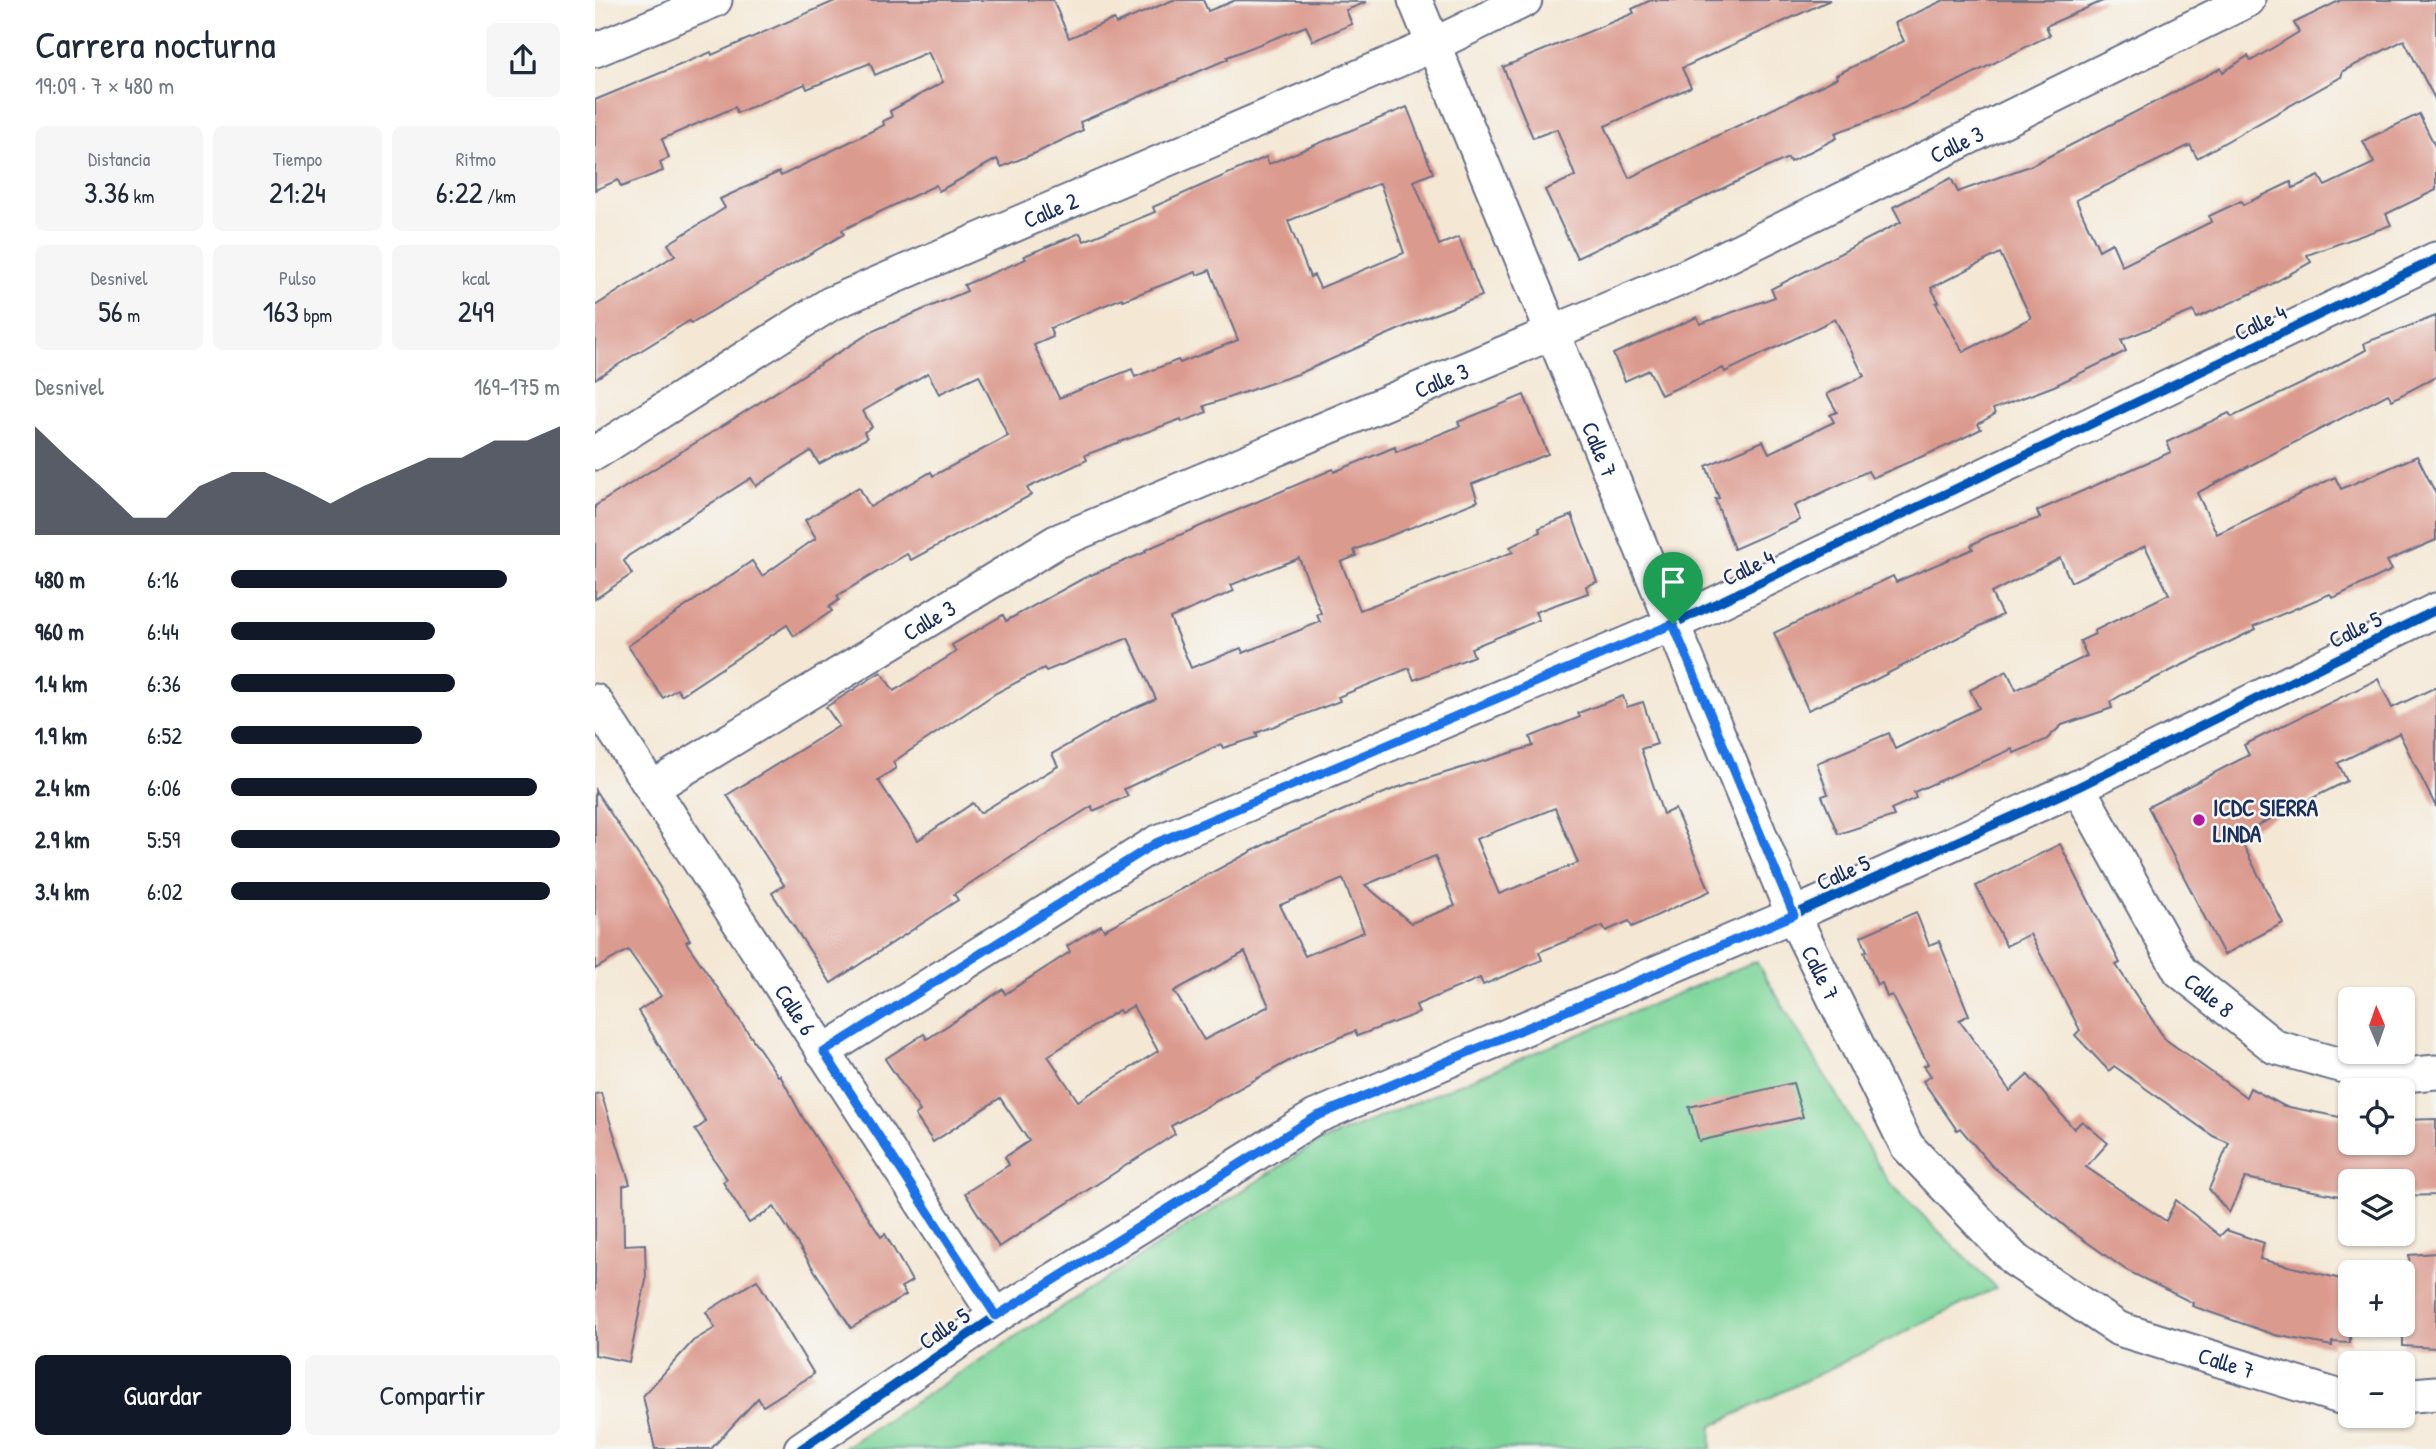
<!DOCTYPE html>
<html lang="es">
<head>
<meta charset="utf-8">
<style>
	:root { --surface:#fff; --page:#f6f6f7; --text:#1f2937; --muted:#747a83; --accent:#111827 }
	body { margin:0; font-family:"Patrick Hand",sans-serif; background:var(--page); color:var(--text); height:100vh; display:flex; flex-direction:column; font-size:26px; white-space:nowrap }
	* { box-sizing:border-box; margin:0 }
	p { font-size:23px; color:var(--muted) }
	.icon { flex:none; width:38px; height:38px; fill:none; stroke:currentColor; stroke-width:2; stroke-linecap:round; stroke-linejoin:round }
	.map { position:relative; flex:1; overflow:hidden }
	.side { display:flex; flex-direction:column; background:var(--surface); width:595px }
	.side>* { flex:none }
	.needle { width:46px; rotate:358deg }
	.buttons { position:absolute; left:1743px; top:987px; display:grid; gap:14px }
	.buttons a { display:grid; place-items:center; width:77px; height:77px; border-radius:10px; background:var(--surface); box-shadow:0 2px 5px #0004; font-size:35px }
	.pin { position:absolute; display:grid; place-items:center; width:60px; height:60px; color:#fff; margin:-72px -30px; border-radius:50% 50% 50% 0; rotate:-45deg; box-shadow:0 0 7px #0007 }
	.pin .icon { rotate:45deg }
	.round { display:grid; place-items:center; flex:none; width:74px; height:74px; border-radius:10px; background:var(--page) }
	.overview { display:flex; align-items:center; justify-content:space-between; height:119px; padding:0 35px }
	h1 { font-size:38px; font-weight:600; line-height:52px }
	.figures { display:grid; grid-template-columns:repeat(3,1fr); gap:10px; height:119px; padding:7px 35px }
	.figures div { display:grid; align-content:center; border-radius:10px; background:var(--page); text-align:center }
	.figures b { font-size:30px; font-weight:600 }
	.figures small { font-size:19px; font-weight:400 }
	.figures p { font-size:19px }
	.chart { height:196px; padding:14px 35px }
	.chart p { display:flex; justify-content:space-between }
	.chart svg { width:100%; height:126px; margin-top:7px; fill:var(--accent); opacity:.7 }
	.action { display:flex; gap:14px; margin-top:auto; padding:14px 35px }
	.action a { flex:1; height:80px; border-radius:10px; background:var(--accent); color:#fff; font-size:28px; font-weight:600; line-height:80px; text-align:center }
	.action a+a { background:var(--page); color:var(--text) }
	ul { padding:0 35px; list-style:none; font-size:23px }
	li { display:grid; grid-template-columns:112px 84px 1fr; align-items:center; height:52px }
	li i { height:18px; border-radius:9px; background:var(--accent) }
	main { display:flex; flex:1; min-height:0 }
	.map>svg:first-child { display:block }
	.green { fill:#7dd59a; stroke:#4c827c; stroke-width:2 }
	.building { fill:#db9a8e; fill-rule:evenodd }
	.lines { fill:none; stroke-linecap:round; stroke-linejoin:round }
	.street-casing { stroke:#677088; stroke-width:37 }
	.street { stroke:#fff; stroke-width:33 }
	.cycleway-casing { stroke:#f6f6f2; stroke-width:13 }
	.cycleway { stroke:#0057b8; stroke-width:9 }
	.route-casing { stroke:#fff; stroke-width:14 }
	.route { stroke:#1a73e8; stroke-width:9 }
	.poi-dot { fill:#b5179e; stroke:#f6f6f2; stroke-width:2.5 }
	.labels { text-anchor:middle; dominant-baseline:central; stroke-width:5; stroke-linejoin:round; paint-order:stroke }
	.street-label { font-size:23px; fill:#1b2f5e; stroke:#f6f6f2 }
	.poi-label { font-size:23px; font-weight:bold; fill:#1b2f5e; stroke:#f6f6f2; text-anchor:start }
</style>
</head>
<body>
<main>
<section class="side">
<div class="overview"><div><h1>Carrera nocturna</h1><p>19:09 · 7 × 480 m</p></div><a class="round"><svg class="icon" aria-label="share" viewBox="0 0 24 24"><path d="M12 15V3M7 8l5-5 5 5M5 13v7h14v-7"/></svg></a></div>
<div class="figures">
<div><p>Distancia</p><b>3.36<small> km</small></b></div>
<div><p>Tiempo</p><b>21:24</b></div>
<div><p>Ritmo</p><b>6:22<small> /km</small></b></div>
</div>
<div class="figures">
<div><p>Desnivel</p><b>56<small> m</small></b></div>
<div><p>Pulso</p><b>163<small> bpm</small></b></div>
<div><p>kcal</p><b>249</b></div>
</div>
<div class="chart"><p><span>Desnivel</span>169–175 m</p>
<svg viewBox="0 0 160 44" preserveAspectRatio="none"><path d="M0 44V6L10 17L20 27L30 38L40 38L50 27L60 22L70 22L80 27L90 33L100 27L110 22L120 17L130 17L140 11L150 11L160 6V44z"/></svg>
</div>
<ul>
<li><b>480 m</b>6:16<i style="width:84%"></i></li>
<li><b>960 m</b>6:44<i style="width:62%"></i></li>
<li><b>1.4 km</b>6:36<i style="width:68%"></i></li>
<li><b>1.9 km</b>6:52<i style="width:58%"></i></li>
<li><b>2.4 km</b>6:06<i style="width:93%"></i></li>
<li><b>2.9 km</b>5:59<i style="width:100%"></i></li>
<li><b>3.4 km</b>6:02<i style="width:97%"></i></li>
</ul>
<div class="action"><a>Guardar</a><a>Compartir</a></div>
</section>
<div class="map">
<svg width="1841" height="1449" viewBox="0 0 1841 1449">
	<rect width="100%" height="100%" fill="#f6f6f2"/>
	<filter id="ink" filterUnits="userSpaceOnUse"><feTurbulence type="fractalNoise" baseFrequency=".0143" numOctaves="2"/><feDisplacementMap in="SourceGraphic" scale="14" xChannelSelector="R" yChannelSelector="G"/><feConvolveMatrix kernelMatrix="1 2 1 2 8 2 1 2 1" color-interpolation-filters="sRGB"/></filter>
	<filter id="wash" filterUnits="userSpaceOnUse"><feTurbulence type="fractalNoise" baseFrequency=".00686" numOctaves="4" result="noise"/><feDisplacementMap in="SourceGraphic" scale="28" xChannelSelector="R" yChannelSelector="G"/><feGaussianBlur stdDeviation="1.57" result="paint"/><feColorMatrix in="noise" values="0 0 0 0 0 0 0 0 0 0 0 0 0 0 0 0 0 1.4 0 .05"/><feComposite in="paint" operator="in"/></filter>
	<g filter="url(#wash)">
		<rect width="100%" height="100%" fill="#f4e8d5"/>
		<polygon class="green" points="1161,961 1293,1181 1401,1288 1117,1426 1116,1449 247,1449 720,1144"/>
		<g id="blocks">
			<g class="building">
				<polygon points="242,0 458,0 474,38 519,19 521,24 578,0 608,0 613,11 641,0 772,2 751,10 757,24 718,41 711,26 632,57 633,59 485,122 488,130 443,152 406,167 402,159 344,191 341,185 247,230 249,234 96,323 94,321 0,379 0,306 80,255 73,244 130,208 125,199 184,172 186,176 289,125 288,121 297,117 295,111 348,82 333,52 280,75 275,63 212,89 210,84 142,113 140,107 67,139 74,158 65,162 68,171 26,187 23,180 0,190 0,100 116,52 117,55"/>
				<polygon points="1056,0 1235,0 1087,68 1096,87 1010,126 1034,178 1242,78 1241,75 1309,41 1300,23 1349,0 1510,0 1451,26 1455,35 1309,108 1240,133 1242,138 1195,162 1193,158 1164,171 982,258 950,190 980,176 962,129 938,138 908,67 1039,13 1037,9"/>
				<path d="M1746,0H1841V101L1809,40L1748,71L1746,77L1602,158L1595,145L1481,200L1504,250L1517,243L1527,266L1616,222L1614,216L1646,201L1648,205L1696,182L1698,188L1724,176L1730,186L1779,163L1768,141L1824,114L1841,148V190L1791,214L1796,225L1712,255L1716,262L1675,285L1602,318L1598,311L1526,340L1531,351L1459,386L1398,409L1400,414L1383,424L1386,429L1356,444L1277,478L1273,471L1199,506L1205,520L1139,549L1120,499L1124,498L1111,466L1168,441L1174,453L1239,422L1235,415L1242,412L1232,394L1269,376L1240,319L1130,372L1128,368L1066,395L1054,370L1030,381L1018,354L1102,317L1105,324L1180,297L1176,289L1306,222L1298,207L1356,178L1363,192L1437,165L1626,68L1628,72L1653,56L1656,61L1704,32L1699,23ZM1405,253L1436,318L1368,352L1341,303L1344,302L1336,288Z"/>
				<path d="M812,107L838,173L819,181L844,245L864,237L887,296L832,317L703,374L609,406L612,412L587,422L586,419L490,455L492,460L432,488L436,495L316,560L312,554L242,596L244,600L234,607L237,611L199,636L192,625L86,695L82,689L68,698L33,646L157,561L167,576L221,538L210,520L264,487L275,507L336,472L338,476L413,436L384,375L344,394L333,373L268,411L277,427L269,432L272,438L224,464L216,451L161,486L156,478L33,556L29,561L37,574L0,599V506L278,331L372,291L369,285L431,259L429,256L485,233L489,241L560,212L558,207L671,157L674,164ZM785,183L809,253L725,288L719,275L715,277L693,221ZM615,270L643,340L585,363L583,360L540,377L537,369L464,398L439,345L458,337L455,328L527,298L528,300L601,272L602,275Z"/>
				<polygon points="1841,316 1841,377 1797,400 1793,394 1602,493 1622,534 1740,477 1746,489 1822,456 1841,494 1841,540 1792,561 1797,570 1738,598 1735,594 1659,626 1661,629 1530,693 1515,702 1517,708 1467,725 1451,740 1419,753 1417,749 1319,792 1321,798 1296,809 1299,816 1243,834 1227,796 1233,794 1222,763 1294,733 1300,749 1384,708 1375,690 1412,671 1421,690 1492,656 1485,641 1500,634 1499,631 1574,594 1550,546 1476,582 1465,558 1396,593 1407,615 1270,685 1213,710 1179,633 1298,576 1301,582 1378,549 1376,545 1393,536 1445,518 1442,511 1576,452 1572,442 1634,413 1637,417 1706,384 1771,350 1769,343"/>
				<path d="M929,395L953,454L877,484L883,501L759,550L761,556L746,562L765,610L918,552L915,547L945,532L944,528L977,515L1002,582L991,586L993,593L940,612L944,620L876,648L879,656L819,680L814,668L743,697L745,701L661,733L663,737L628,748L626,744L529,789L533,796L498,811L497,806L418,855L359,894L363,900L236,983L177,893L189,885L132,795L244,726L231,707L286,672L299,691L361,652L357,645L408,615L411,621L489,578L551,552L550,550L738,469L739,472L800,447L801,452L865,426L863,422ZM704,558L726,613L722,615L725,622L648,653L646,648L596,668L575,618L639,591L636,585ZM533,638L561,699L526,714L457,754L463,766L385,813L378,803L323,840L283,780L301,768L298,762L401,693L449,668L451,671Z"/>
				<polygon points="1783,679 1797,708 1841,687 1841,807 1804,733 1743,763 1752,781 1643,835 1688,923 1629,955 1553,807 1654,755 1649,745"/>
				<path d="M1028,696L1032,707L1048,702L1062,744L1046,749L1068,814L1080,809L1115,891L1037,927L1034,921L1011,931L1008,926L944,952L947,960L888,985L885,978L821,1005L824,1013L762,1036L760,1031L710,1052L576,1126L580,1134L404,1247L370,1193L414,1165L410,1157L434,1141L405,1098L338,1142L320,1115L325,1111L290,1059L329,1034L332,1039L408,989L410,994L475,952L472,946L506,925L509,930L678,840L801,788L938,746L935,737L985,717L983,713ZM960,808L983,863L904,894L881,839ZM840,856L860,906L816,923L770,885ZM748,879L769,932L710,956L685,905ZM650,952L674,1006L609,1040L579,991ZM538,1006L563,1051L483,1101L453,1056L524,1010L526,1013Z"/>
				<polygon points="0,790 64,886 95,940 91,942 183,1076 185,1075 208,1118 286,1237 290,1234 317,1281 306,1287 311,1295 256,1328 179,1207 154,1223 128,1182 132,1179 100,1130 111,1122 43,1011 66,996 33,950 0,969"/>
				<polygon points="1465,844 1525,963 1521,965 1570,1039 1651,1097 1655,1088 1689,1106 1755,1119 1755,1143 1808,1143 1808,1120 1841,1119 1841,1195 1808,1196 1808,1181 1755,1181 1755,1198 1650,1178 1634,1213 1614,1189 1634,1143 1618,1136 1519,1066 1514,1071 1480,1035 1485,1030 1435,934 1411,946 1381,886"/>
				<polygon points="1321,912 1334,945 1344,941 1374,1015 1364,1020 1415,1091 1433,1075 1479,1129 1487,1121 1513,1143 1491,1167 1571,1221 1581,1200 1625,1236 1631,1230 1669,1243 1665,1259 1746,1279 1745,1290 1755,1291 1755,1343 1737,1342 1737,1346 1680,1335 1597,1306 1598,1303 1531,1270 1472,1228 1396,1165 1365,1128 1362,1130 1328,1081 1336,1076 1329,1066 1333,1064 1297,995 1292,997 1287,983 1282,985 1269,952 1272,951 1266,936"/>
				<polygon points="1198,1083 1208,1117 1104,1141 1094,1107"/>
				<polygon points="6,1093 35,1184 28,1186 29,1245 50,1244 51,1280 34,1362 0,1355 0,1094"/>
				<polygon points="1841,1253 1841,1348 1808,1346 1808,1282 1815,1282 1814,1255"/>
				<polygon points="162,1280 219,1374 168,1406 163,1398 116,1449 60,1449 48,1396 98,1341 120,1328 111,1312"/>
			</g>
		</g>
	</g>
	<g filter="url(#ink)">
		<use href="#blocks" fill-opacity="0" stroke="#677088" stroke-width="2"/>
		<g class="lines">
			<g class="street-casing">
				<g id="street">
					<path id="s1" d="M820,0L1198,915L1312,1146L1420,1260L1524,1329L1755,1400"/>
					<polyline points="0,50 120,0"/>
					<path id="s2" d="M0,453L235,304L838,45L930,0"/>
					<path id="s3" d="M0,701L401,1316"/>
					<path id="s4" d="M1483,787L1585,971L1680,1047L1788,1077L1841,1072"/>
					<path id="s5" d="M57,788L461,542L1094,275L1653,0"/>
					<polyline points="228,1052 561,843 1078,624 1841,259"/>
					<polyline points="1808,1396 1841,1393"/>
					<polyline points="206,1449 401,1316 720,1117 1198,915 1483,787 1841,610"/>
				</g>
			</g>
			<use href="#street" class="street"/>
			<g class="cycleway-casing">
				<g id="cycleway">
					<polyline points="228,1052 561,843 1078,624 1841,259"/>
					<polyline points="206,1449 401,1316 720,1117 1198,915 1483,787 1841,610"/>
				</g>
			</g>
			<use href="#cycleway" class="cycleway"/>
		</g>
	</g>
	<g class="lines" filter="url(#ink)">
		<g class="route-casing">
			<polygon id="route" points="1078,624 1199,915 720,1117 401,1316 229,1052 561,843"/>
		</g>
		<use href="#route" class="route"/>
	</g>
	<circle class="poi-dot" cx="1604" cy="820" r="7"/>
	<g class="labels">
		<g class="street-label">
			<text stroke="none"><textPath href="#s5" startOffset="1458">Calle 3</textPath></text>
			<text stroke="none"><textPath href="#s2" startOffset="518">Calle 2</textPath></text>
			<text transform="translate(1665 322) rotate(-26)">Calle 4</text>
			<text stroke="none"><textPath href="#s5" startOffset="891">Calle 3</textPath></text>
			<text stroke="none"><textPath href="#s1" startOffset="486">Calle 7</textPath></text>
			<text transform="translate(1153 567) rotate(-26)">Calle 4</text>
			<text stroke="none"><textPath href="#s5" startOffset="324">Calle 3</textPath></text>
			<text transform="translate(1760 629) rotate(-26)">Calle 5</text>
			<text transform="translate(1248 872) rotate(-24)">Calle 5</text>
			<text stroke="none"><textPath href="#s1" startOffset="1054">Calle 7</textPath></text>
			<text stroke="none"><textPath href="#s4" startOffset="248">Calle 8</textPath></text>
			<text stroke="none"><textPath href="#s3" startOffset="368">Calle 6</textPath></text>
			<text transform="translate(349 1328) rotate(-34)">Calle 5</text>
			<text stroke="none"><textPath href="#s1" startOffset="1642">Calle 7</textPath></text>
		</g>
		<g class="poi-label">
			<text x="1618" y="807">ICDC SIERRA<tspan x="1618" dy="26">LINDA</tspan></text>
		</g>
	</g>
</svg>
<div class="buttons">
<a><svg class="needle" viewBox="-14 -14 28 28"><path d="M0-13l5 13h-10z" fill="#e53935"/><path d="M0 13l5-13h-10z" fill="#747a83"/></svg></a>
<a><svg class="icon" aria-label="locate" viewBox="0 0 24 24"><circle cx="12" cy="12" r="6"/><path d="M12 2v4M12 18v4M2 12h4M18 12h4"/></svg></a>
<a><svg class="icon" aria-label="layers" viewBox="0 0 24 24"><path d="M12 4l9 5-9 5-9-5zM3 14l9 5 9-5"/></svg></a>
<a>+</a>
<a>−</a>
</div>
<div class="pin" style="left:1078px;top:624px;background:#1e9e55"><svg class="icon" aria-label="arrive" viewBox="0 0 24 24"><path d="M6 21V4h12l-3 4 3 4H6"/></svg></div>
</div>
</main>
</body>
</html>
